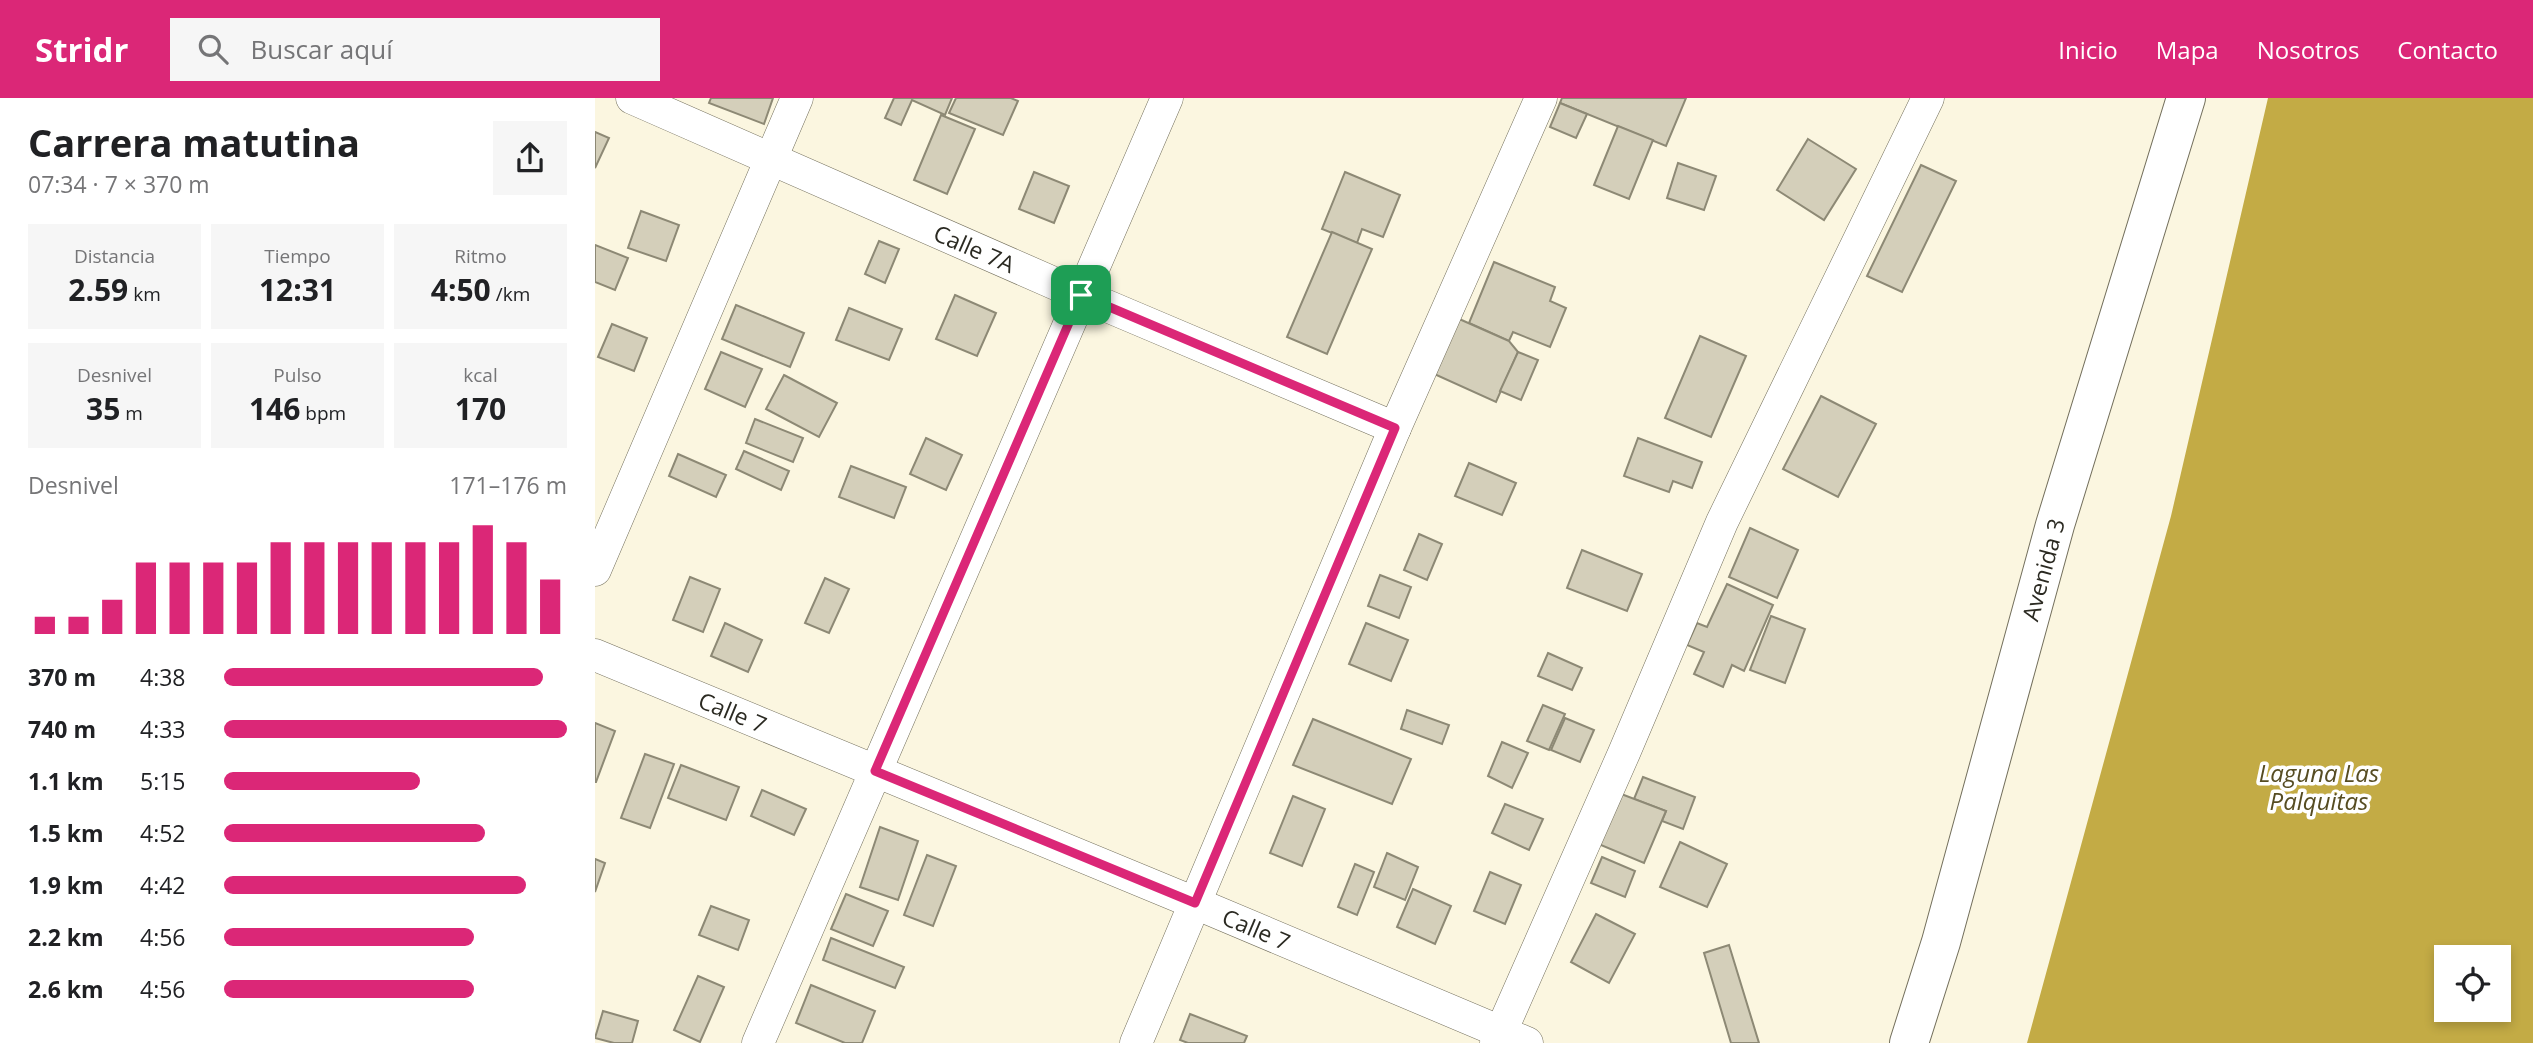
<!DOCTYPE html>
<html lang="es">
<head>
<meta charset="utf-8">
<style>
	:root { --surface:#fff; --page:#f6f6f6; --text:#202124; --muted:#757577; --accent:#db2777 }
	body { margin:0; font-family:"Open Sans",sans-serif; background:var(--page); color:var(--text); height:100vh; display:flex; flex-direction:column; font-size:26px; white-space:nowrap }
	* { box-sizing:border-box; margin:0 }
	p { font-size:23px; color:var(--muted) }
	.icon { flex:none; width:38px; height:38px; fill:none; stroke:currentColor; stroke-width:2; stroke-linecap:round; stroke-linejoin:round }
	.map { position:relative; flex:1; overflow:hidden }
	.side { display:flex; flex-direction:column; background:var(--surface); width:595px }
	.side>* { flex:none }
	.buttons { position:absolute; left:1839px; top:847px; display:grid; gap:14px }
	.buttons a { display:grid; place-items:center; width:77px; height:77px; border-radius:0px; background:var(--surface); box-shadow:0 4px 10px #0003; font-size:35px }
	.pin { position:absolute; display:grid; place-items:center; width:60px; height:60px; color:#fff; margin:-30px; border-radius:14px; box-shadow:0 4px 10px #0006 }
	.round { display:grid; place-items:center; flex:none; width:74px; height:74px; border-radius:0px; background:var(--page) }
	.head { display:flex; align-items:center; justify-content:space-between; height:119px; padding:0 28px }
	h1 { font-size:38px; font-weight:700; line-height:52px }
	.stats { display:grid; grid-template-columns:repeat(3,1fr); gap:10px; height:119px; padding:7px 28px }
	.stats div { display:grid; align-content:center; border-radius:0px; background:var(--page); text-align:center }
	.stats b { font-size:30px; font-weight:700 }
	.stats small { font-size:19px; font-weight:400 }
	.stats p { font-size:19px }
	.chart { height:196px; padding:14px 28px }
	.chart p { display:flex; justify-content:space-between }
	.chart svg { width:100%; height:126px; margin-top:7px; stroke:var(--accent); stroke-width:6 }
	ul { padding:0 28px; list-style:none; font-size:23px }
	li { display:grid; grid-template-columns:112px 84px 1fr; align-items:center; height:52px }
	li i { height:18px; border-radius:9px; background:var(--accent) }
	header { display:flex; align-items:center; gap:42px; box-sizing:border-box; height:98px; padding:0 35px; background:var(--accent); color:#fff }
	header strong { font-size:33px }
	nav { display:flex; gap:38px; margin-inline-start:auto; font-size:24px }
	.search { width:490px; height:63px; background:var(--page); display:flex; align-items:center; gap:18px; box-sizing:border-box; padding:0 24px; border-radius:0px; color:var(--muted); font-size:26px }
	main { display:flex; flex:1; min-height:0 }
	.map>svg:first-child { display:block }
	.water { fill:#c3ab45; fill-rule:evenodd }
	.building { fill:#d4cfba; stroke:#8d8975; stroke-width:2 }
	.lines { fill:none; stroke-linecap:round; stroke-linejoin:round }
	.minor-casing { stroke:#736f5c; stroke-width:33 }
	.major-casing { stroke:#736f5c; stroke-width:40 }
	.minor { stroke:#fff; stroke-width:32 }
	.major { stroke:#fff; stroke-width:38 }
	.route-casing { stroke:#fff; stroke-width:14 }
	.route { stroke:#db2777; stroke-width:9 }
	.labels { text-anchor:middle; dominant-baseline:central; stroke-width:7; stroke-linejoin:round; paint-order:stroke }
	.street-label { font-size:23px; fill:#2b2a22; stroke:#fff }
	.water-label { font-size:24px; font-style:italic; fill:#564c22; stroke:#fff }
</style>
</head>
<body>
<header>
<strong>Stridr</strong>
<div class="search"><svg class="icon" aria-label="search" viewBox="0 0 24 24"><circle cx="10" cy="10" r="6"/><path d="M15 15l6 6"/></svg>Buscar aquí</div>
<nav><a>Inicio</a><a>Mapa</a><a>Nosotros</a><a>Contacto</a></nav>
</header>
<main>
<section class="side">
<div class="head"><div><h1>Carrera matutina</h1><p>07:34 · 7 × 370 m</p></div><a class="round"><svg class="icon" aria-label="share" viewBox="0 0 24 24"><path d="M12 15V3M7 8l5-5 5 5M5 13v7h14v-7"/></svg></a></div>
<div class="stats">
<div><p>Distancia</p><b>2.59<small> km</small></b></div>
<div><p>Tiempo</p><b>12:31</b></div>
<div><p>Ritmo</p><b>4:50<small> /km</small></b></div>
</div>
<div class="stats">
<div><p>Desnivel</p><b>35<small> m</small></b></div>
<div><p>Pulso</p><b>146<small> bpm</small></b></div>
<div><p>kcal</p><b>170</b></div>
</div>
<div class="chart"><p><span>Desnivel</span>171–176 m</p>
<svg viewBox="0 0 160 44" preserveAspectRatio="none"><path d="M5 44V38M15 44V38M25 44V32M35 44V19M45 44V19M55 44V19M65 44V19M75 44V12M85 44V12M95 44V12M105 44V12M115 44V12M125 44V12M135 44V6M145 44V12M155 44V25"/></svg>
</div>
<ul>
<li><b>370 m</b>4:38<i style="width:93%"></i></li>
<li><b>740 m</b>4:33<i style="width:100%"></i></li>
<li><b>1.1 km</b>5:15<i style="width:57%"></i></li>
<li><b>1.5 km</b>4:52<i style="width:76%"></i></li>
<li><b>1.9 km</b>4:42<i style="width:88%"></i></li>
<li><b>2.2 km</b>4:56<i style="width:73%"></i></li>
<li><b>2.6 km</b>4:56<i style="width:73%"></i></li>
</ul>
</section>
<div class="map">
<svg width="1938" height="945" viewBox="0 0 1938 945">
	<rect width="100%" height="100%" fill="#fbf6e0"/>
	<path class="water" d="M1673,0H1938V945H1432L1576,418ZM1852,859H1904V912H1852Z"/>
	<g class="building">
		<polygon points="116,0 178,0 169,26 114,5"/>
		<polygon points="299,0 357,0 350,17 317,2 306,27 290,20"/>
		<polygon points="361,0 416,0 423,3 408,37 354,15"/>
		<polygon points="967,0 1091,0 1071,48 965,5"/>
		<polygon points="965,5 992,16 981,40 955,29"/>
		<polygon points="346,17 380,31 352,96 319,82"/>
		<polygon points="1023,28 1058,42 1034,101 999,87"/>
		<polygon points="0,34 14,40 0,70"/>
		<polygon points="1213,41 1261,71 1229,122 1182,92"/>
		<polygon points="1083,65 1121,78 1109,112 1072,100"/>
		<polygon points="1326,67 1361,83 1307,194 1272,178"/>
		<polygon points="439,74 474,88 459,125 424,111"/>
		<polygon points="750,74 805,97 788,139 767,131 762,145 727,131"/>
		<polygon points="46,113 84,127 71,163 33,150"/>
		<polygon points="737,134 777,151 732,256 692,239"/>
		<polygon points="284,143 304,151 290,185 270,176"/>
		<polygon points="0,147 33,160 20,192 0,184"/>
		<polygon points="899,164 960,189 955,203 971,210 955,249 918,234 914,243 874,225"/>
		<polygon points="360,197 401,215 382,258 341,241"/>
		<polygon points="141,207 209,235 195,269 127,241"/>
		<polygon points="254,210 307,231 294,262 241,242"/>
		<polygon points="862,220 914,243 923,254 901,304 837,275"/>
		<polygon points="17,226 52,240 39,273 3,259"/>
		<polygon points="1105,238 1151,258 1116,339 1070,320"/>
		<polygon points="126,254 167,271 150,309 110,291"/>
		<polygon points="923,254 943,262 926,302 905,293"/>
		<polygon points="189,277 242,305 224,339 171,311"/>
		<polygon points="1226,298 1281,326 1243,399 1188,371"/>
		<polygon points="160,321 208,340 198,364 151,345"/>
		<polygon points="331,340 367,357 351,392 315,376"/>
		<polygon points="1043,340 1107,364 1097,390 1078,383 1074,394 1029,378"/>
		<polygon points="149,353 194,373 186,392 141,371"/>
		<polygon points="83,356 131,377 121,399 74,378"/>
		<polygon points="874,365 921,385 907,417 860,398"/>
		<polygon points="256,368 311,389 299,420 244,399"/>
		<polygon points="1155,430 1203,452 1182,500 1134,479"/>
		<polygon points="824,436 847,446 832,482 809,472"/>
		<polygon points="987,452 1047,476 1032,513 972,490"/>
		<polygon points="785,477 816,489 804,520 773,508"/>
		<polygon points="95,479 125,491 108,534 78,522"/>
		<polygon points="230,480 254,491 234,535 210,525"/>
		<polygon points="1132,486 1178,507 1149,573 1137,567 1128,589 1099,576 1109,554 1092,547 1102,525 1112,529"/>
		<polygon points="1176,518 1210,531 1190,585 1155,572"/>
		<polygon points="130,525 167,542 153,574 116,558"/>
		<polygon points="771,525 813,542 796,583 754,566"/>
		<polygon points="953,555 987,570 977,592 943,578"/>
		<polygon points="948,607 970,616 954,652 932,643"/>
		<polygon points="812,612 854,627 847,646 806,631"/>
		<polygon points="970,620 999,632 985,664 956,652"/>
		<polygon points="718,621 816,661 797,706 698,667"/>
		<polygon points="0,625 20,633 1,684 0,684"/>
		<polygon points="907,644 933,655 917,690 893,678"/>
		<polygon points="50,656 79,666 55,730 26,720"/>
		<polygon points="86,667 144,689 131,722 73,700"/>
		<polygon points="1048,679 1100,699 1088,731 1067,723 1071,713 1039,701"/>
		<polygon points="167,692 211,711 199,737 156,718"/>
		<polygon points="1021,694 1071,713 1049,765 1001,745"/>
		<polygon points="698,698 730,711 707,768 675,755"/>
		<polygon points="910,706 948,721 934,752 897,735"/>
		<polygon points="285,729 323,743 303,802 265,789"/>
		<polygon points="1085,744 1132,766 1112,809 1065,789"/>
		<polygon points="792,755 823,769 810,802 779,789"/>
		<polygon points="332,757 361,768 338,828 309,817"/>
		<polygon points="1007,759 1040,773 1030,799 996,785"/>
		<polygon points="0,761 10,765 0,794"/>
		<polygon points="760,766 779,774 762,817 743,809"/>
		<polygon points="895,774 926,787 910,826 879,813"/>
		<polygon points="818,791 856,808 840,846 802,829"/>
		<polygon points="251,796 293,813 278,848 236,831"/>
		<polygon points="116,808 154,822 143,852 104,837"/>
		<polygon points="1001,816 1040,836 1014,885 976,864"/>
		<polygon points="236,840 309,869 300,890 228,862"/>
		<polygon points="1134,847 1164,945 1136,945 1109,855"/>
		<polygon points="103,878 129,889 105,944 79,932"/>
		<polygon points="216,887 280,913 267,945 250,945 201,925"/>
		<polygon points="8,913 43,923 37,945 19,945 0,940"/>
		<polygon points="595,916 652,938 649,945 593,945 585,942"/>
	</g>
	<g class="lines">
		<g class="minor-casing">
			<g id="minor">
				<path id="s1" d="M37,0L486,197L800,330"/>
				<polyline points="0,472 202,0"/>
				<path id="s2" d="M0,557L600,805L932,945"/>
				<polyline points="163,945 572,0"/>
				<polyline points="541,945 800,330 946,0"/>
				<polyline points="901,945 1029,655 1127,424 1333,0"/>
			</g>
		</g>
		<g class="major-casing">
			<g id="major">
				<path id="s3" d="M1314,945L1346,844L1460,427L1591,0"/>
			</g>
		</g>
		<use href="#minor" class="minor"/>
		<use href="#major" class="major"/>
	</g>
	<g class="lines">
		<g class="route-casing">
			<polygon id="route" points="486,197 800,330 600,805 280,673"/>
		</g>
		<use href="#route" class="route"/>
	</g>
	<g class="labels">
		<g class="street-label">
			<text stroke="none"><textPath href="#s1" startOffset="374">Calle 7A</textPath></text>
			<text stroke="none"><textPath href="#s3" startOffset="492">Avenida 3</textPath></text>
			<text stroke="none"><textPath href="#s2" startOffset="149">Calle 7</textPath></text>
			<text stroke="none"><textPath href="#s2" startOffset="716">Calle 7</textPath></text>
		</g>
		<g class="water-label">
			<text x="1724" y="674">Laguna Las<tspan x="1724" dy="28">Palquitas</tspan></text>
		</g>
	</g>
</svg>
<div class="buttons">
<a><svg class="icon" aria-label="locate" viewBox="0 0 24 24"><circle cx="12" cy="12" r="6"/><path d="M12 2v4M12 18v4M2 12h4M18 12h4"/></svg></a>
</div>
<div class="pin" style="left:486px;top:197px;background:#1e9e55"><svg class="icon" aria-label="arrive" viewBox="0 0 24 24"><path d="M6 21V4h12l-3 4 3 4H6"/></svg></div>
</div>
</main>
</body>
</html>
